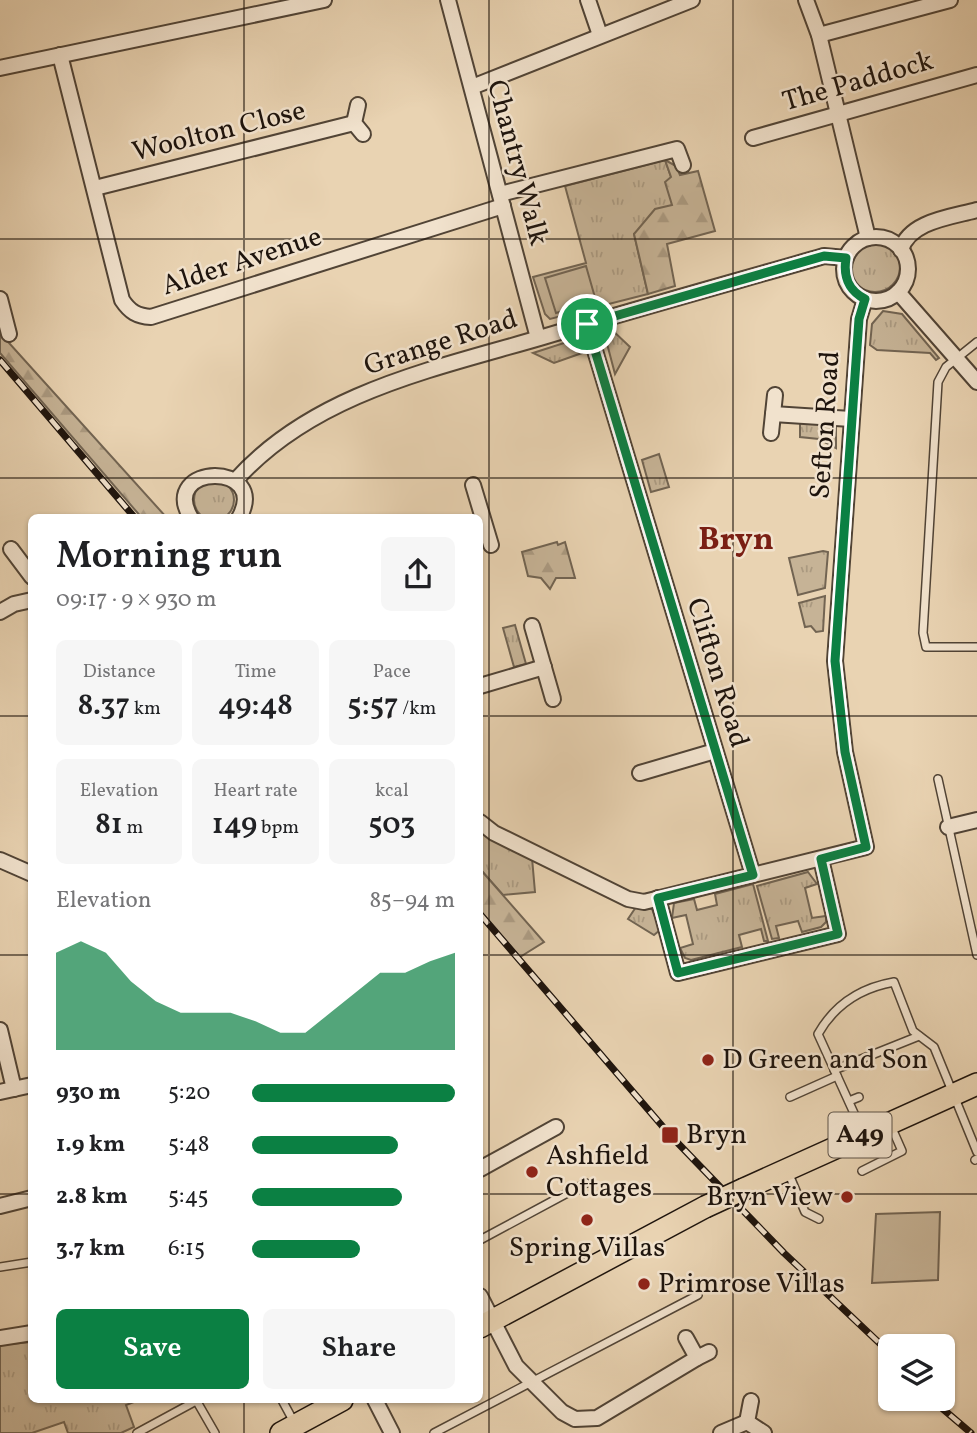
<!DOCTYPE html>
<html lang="en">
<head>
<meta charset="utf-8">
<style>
	:root { --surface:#fff; --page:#f6f6f6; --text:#202124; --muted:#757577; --accent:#0b8043 }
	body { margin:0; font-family:Vollkorn,serif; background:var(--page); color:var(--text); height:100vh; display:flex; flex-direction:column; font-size:26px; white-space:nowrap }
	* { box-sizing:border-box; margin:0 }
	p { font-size:23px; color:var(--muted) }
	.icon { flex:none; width:38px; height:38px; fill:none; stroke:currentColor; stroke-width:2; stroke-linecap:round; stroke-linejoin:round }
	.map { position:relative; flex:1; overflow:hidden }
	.sheet { position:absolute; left:28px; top:514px; width:455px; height:889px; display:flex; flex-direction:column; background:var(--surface); border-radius:10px; box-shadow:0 2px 5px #0004 }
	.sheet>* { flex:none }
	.tools { position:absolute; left:878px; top:1334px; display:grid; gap:14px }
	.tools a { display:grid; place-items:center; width:77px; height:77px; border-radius:10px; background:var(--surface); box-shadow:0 2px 5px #0004; font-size:35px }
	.pin { position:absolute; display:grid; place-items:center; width:60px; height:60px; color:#fff; margin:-30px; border:4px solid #fff; border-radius:50%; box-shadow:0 2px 7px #0007 }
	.round { display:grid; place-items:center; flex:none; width:74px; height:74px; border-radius:10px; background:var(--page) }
	.summary { display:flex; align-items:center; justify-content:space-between; height:119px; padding:0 28px }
	h1 { font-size:38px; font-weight:600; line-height:52px }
	.stats { display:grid; grid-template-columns:repeat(3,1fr); gap:10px; height:119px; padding:7px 28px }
	.stats div { display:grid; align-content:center; border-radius:10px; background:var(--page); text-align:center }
	.stats b { font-size:30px; font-weight:600 }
	.stats small { font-size:19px; font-weight:400 }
	.stats p { font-size:19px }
	.chart { height:196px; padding:14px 28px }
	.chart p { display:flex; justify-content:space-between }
	.chart svg { width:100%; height:126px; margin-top:7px; fill:var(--accent); opacity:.7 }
	.primary-button { display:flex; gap:14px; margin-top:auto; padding:14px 28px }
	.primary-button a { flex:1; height:80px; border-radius:10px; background:var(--accent); color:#fff; font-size:28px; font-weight:600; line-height:80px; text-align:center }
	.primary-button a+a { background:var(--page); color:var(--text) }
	ul { padding:0 28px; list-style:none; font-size:23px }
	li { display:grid; grid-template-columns:112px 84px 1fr; align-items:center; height:52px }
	li i { height:18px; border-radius:9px; background:var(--accent) }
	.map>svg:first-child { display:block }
	.grass { fill:url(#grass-tufts); stroke:#726452; stroke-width:2 }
	.forest { fill:url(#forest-firs); stroke:#726452; stroke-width:2 }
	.park { fill:#c6b396; stroke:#726452; stroke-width:2 }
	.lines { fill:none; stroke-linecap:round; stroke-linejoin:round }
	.lane-casing { stroke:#514436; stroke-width:10 }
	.street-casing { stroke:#514436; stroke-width:18 }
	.primary-casing { stroke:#1e140d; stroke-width:24 }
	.lane { stroke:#f1e2cd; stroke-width:7 }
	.street { stroke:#f1e2cd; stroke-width:14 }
	.primary { stroke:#e9d3b2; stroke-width:21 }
	.rail-casing { stroke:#1e140d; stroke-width:7 }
	.rail { stroke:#f1e2cd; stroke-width:4.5; stroke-dasharray:13; stroke-linecap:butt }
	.primary-bridge-casing { stroke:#1e140d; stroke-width:24; stroke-linecap:butt }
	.primary-bridge { stroke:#e9d3b2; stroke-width:21 }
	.route-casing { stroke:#fff; stroke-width:14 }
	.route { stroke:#0b8043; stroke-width:9 }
	.grid { fill:none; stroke:#1e140d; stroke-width:2; stroke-opacity:0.55 }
	.poi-dot { fill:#8f2418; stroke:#f1e2cd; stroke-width:2.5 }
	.labels { text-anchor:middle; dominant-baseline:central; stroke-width:5; stroke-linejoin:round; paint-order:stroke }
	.shield { fill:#f1e2cd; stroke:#5d5247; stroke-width:2 }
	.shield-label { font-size:26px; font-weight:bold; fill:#1e140d }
	.street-label { font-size:28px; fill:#1e140d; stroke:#f1e2cd }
	.poi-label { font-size:28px; fill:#1e140d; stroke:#f1e2cd; text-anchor:start }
	.quarter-label { font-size:32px; font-weight:bold; fill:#7a1f14; stroke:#f1e2cd }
</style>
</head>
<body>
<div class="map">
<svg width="977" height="1433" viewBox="0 0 977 1433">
	<defs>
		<pattern id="grass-tufts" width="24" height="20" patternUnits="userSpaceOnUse" patternTransform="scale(1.75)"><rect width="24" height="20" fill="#c6b396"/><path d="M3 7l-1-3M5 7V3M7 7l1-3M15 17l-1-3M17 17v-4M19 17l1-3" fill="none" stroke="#aa9980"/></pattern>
		<pattern id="forest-firs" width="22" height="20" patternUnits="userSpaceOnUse" patternTransform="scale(1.75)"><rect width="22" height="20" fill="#c6b396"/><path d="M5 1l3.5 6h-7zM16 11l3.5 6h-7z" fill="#aa9980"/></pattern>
	</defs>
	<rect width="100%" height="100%" fill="#e9d3b2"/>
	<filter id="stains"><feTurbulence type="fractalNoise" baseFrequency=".00286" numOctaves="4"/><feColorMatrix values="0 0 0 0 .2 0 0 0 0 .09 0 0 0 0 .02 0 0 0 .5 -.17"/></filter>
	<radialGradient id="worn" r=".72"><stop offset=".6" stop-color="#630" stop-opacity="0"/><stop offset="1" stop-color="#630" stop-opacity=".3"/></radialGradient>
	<g class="grass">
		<polygon points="665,160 671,177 672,205 634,234 648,294 550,319 545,314 533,277 586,263 565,186"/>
		<circle cx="875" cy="267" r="25"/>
		<polygon points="883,311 902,314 939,358 936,360 930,353 877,350 870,345 872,324"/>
		<polygon points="611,329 630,347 615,374 605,336"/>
		<polygon points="570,341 580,346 582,353 554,363 533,353"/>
		<polygon points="804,420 836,422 836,448 819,439 800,437 800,424"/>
		<polygon points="659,454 669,487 651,492 642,460"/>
		<circle cx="214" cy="500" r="20"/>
		<polygon points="823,551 828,552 825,588 798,595 789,558"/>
		<polygon points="825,596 823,631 816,632 811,626 805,627 799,603"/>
		<polygon points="515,625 526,664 514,667 503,628"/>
		<polygon points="480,831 532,858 535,892 503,895 480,869"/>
		<polygon points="808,872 817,884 805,888 812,918 826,916 826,922 821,927 802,932 798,921 776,926 779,938 772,939 757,886"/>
		<polygon points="753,884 768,941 764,941 761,929 739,935 742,947 691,960 685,958 680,948 693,944 686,915 672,918 674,903 694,899 697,910 717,905 715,894"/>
		<polygon points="636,907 652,909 660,930 654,935 628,919"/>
		<polygon points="31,1342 32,1400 139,1400 126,1405 134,1427 121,1433 68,1433 64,1422 32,1433 0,1433 0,1345"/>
	</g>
	<g class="forest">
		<polygon points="665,160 676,166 680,175 698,171 715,231 667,244 675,286 648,294 634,234 655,209 672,205 665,182 671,177"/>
		<polygon points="0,333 167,518 142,518 0,353"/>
		<polygon points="557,542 558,545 565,542 575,578 556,578 550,589 541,578 528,576 522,552"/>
		<polygon points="480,869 544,942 520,957 480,911"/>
	</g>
	<g class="park">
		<polygon points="586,266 596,301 556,313 545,278"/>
		<polygon points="940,1212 938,1280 872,1283 876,1214"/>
	</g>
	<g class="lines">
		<g class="lane-casing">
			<g id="lane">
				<polyline points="977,342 946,367 938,382 923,633 926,647 977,647"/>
				<polyline points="938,779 977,955"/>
				<polyline points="834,1070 919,1036"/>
				<polyline points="790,1097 837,1076"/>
				<polyline points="849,1101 859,1097"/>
				<path d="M863,1133L818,1034C835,1004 860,988 894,982L913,1031L934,1047L977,1152"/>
				<polyline points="975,1160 977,1159"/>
				<polyline points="862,1171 902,1151 891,1126"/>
				<polyline points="788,1172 805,1212 819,1219"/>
				<polyline points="480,1240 586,1183"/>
				<polyline points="0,1267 32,1262"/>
				<polyline points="196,1400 215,1433"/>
				<polyline points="282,1400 295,1424"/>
				<polyline points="137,1433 196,1401"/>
				<polyline points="434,1433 698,1295"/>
			</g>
		</g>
		<g class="street-casing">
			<g id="street">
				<polyline points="448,0 538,338"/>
				<polyline points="588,0 600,35"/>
				<polyline points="806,0 819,35 868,238"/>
				<polyline points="819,35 950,0"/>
				<path d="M60,55L122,300C130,312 137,316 151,317L503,206"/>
				<polyline points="0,68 324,0"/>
				<polyline points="472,87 692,0"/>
				<polyline points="358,105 354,123 363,134"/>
				<polyline points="753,138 977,75"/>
				<polyline points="95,188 354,123"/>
				<polyline points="500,194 677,149 683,165"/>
				<circle cx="876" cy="269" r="32"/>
				<path d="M901,250C909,221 952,217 977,210"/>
				<polyline points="898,292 977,382"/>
				<polyline points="0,299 9,334"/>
				<polyline points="587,324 753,875"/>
				<polyline points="773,414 851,419"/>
				<polyline points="771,433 775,395"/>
				<path d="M235,481C313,393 434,369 543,337C636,309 730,283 824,256L846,258"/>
				<polyline points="473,485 491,545"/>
				<path d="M191,518C158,463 271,461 239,518"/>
				<polyline points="11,549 32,577"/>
				<polyline points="0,612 14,604 32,600"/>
				<polyline points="532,626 553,699"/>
				<polyline points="480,686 544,667"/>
				<polyline points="640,773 715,751"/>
				<polyline points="480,822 494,833 628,899 644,902 866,847 845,752 835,661 859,319 865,299"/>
				<polyline points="948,827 977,820"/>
				<polyline points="0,860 32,874"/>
				<polyline points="658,898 678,973 838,934 821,859"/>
				<polyline points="0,1030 14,1089"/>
				<polyline points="0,1092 32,1085"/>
				<polyline points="480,1169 556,1127"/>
				<polyline points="0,1206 32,1198"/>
				<polyline points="480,1296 516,1366 562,1412 575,1419 597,1418 697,1358"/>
				<polyline points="0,1338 32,1333"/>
				<polyline points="686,1338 697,1358 709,1352"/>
				<polyline points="375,1400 392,1433"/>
				<polyline points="751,1401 747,1422 764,1433"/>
				<polyline points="721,1433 747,1422"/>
			</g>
		</g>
		<g class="primary-casing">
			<g id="primary">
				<polyline points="744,1189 977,1084"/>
				<polyline points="480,1327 705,1207"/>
				<polyline points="281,1433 342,1400"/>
			</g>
		</g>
		<use href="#lane" class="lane"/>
		<use href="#street" class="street"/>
		<use href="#primary" class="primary"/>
		<g class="rail-casing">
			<g id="rail">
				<polyline points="0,360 135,518"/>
				<polyline points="480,914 670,1135 784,1253 891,1354"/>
				<polyline points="930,1398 971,1433"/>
			</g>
		</g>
		<use href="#rail" class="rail"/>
		<g class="primary-bridge-casing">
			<polyline id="primary-bridge" points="705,1207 744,1189"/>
		</g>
		<use href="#primary-bridge" class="primary-bridge"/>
	</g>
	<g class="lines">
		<g class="route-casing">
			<path id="route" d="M824,256L846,258C843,277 848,290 865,299L859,319L835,661L845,752L866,847L821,859L838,934L678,973L658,898L753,875L587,324Z"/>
		</g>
		<use href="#route" class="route"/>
	</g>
	<path class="grid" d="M244,0V518M489,0V1433M733,0V1433M0,239H977M0,478H977M0,716H32M480,716H977M0,955H32M480,955H977M0,1194H32M480,1194H977M244,1400V1433"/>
	<g class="poi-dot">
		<circle cx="708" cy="1060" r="7"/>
		<rect x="661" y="1126" width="18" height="18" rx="3.5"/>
		<circle cx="532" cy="1172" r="7"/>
		<circle cx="847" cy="1197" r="7"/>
		<circle cx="587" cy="1220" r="7"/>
		<circle cx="644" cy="1284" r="7"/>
	</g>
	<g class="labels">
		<rect class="shield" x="828.5" y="1112.5" width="63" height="45" rx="5"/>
		<g class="shield-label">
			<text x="860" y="1135">A49</text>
		</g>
		<g class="street-label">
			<text transform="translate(858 82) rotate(-16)">The Paddock</text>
			<text transform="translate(219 132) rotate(-14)">Woolton Close</text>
			<text transform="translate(517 163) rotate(75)">Chantry Walk</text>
			<text transform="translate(242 262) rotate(-18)">Alder Avenue</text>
			<text transform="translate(441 343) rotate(-18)">Grange Road</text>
			<text transform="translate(826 425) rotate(-86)">Sefton Road</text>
			<text transform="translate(717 673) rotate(73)">Clifton Road</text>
		</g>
		<g class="poi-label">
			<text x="722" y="1060">D Green and Son</text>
			<text x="686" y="1135">Bryn</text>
			<text x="546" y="1156">Ashfield<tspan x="546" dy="32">Cottages</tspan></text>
			<text x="833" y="1197" text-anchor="end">Bryn View</text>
			<text x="587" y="1248" text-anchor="middle">Spring Villas</text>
			<text x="658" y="1284">Primrose Villas</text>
		</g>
		<g class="quarter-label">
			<text x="736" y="541">Bryn</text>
		</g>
	</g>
	<rect width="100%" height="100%" filter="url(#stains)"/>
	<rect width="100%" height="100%" fill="url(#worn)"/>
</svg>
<div class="tools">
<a><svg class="icon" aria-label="layers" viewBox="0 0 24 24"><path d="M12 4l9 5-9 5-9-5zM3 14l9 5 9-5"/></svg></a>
</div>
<div class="pin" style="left:587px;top:324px;background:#1e9e55"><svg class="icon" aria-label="arrive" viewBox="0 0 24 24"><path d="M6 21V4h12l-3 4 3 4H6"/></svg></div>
<section class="sheet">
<div class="summary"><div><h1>Morning run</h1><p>09:17 · 9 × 930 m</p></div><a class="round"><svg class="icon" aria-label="share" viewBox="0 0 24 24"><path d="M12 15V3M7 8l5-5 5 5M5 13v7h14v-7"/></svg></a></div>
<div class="stats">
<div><p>Distance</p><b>8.37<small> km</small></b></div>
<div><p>Time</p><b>49:48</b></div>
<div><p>Pace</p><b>5:57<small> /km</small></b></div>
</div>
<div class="stats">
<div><p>Elevation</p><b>81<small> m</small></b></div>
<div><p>Heart rate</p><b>149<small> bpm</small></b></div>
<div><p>kcal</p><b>503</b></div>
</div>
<div class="chart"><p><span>Elevation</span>85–94 m</p>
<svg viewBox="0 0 160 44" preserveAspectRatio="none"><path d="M0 44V10L10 6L20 10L30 20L40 27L50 31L60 31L70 31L80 34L90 38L100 38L110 31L120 24L130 17L140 17L150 13L160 10V44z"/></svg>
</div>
<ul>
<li><b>930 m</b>5:20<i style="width:100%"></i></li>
<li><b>1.9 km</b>5:48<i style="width:72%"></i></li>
<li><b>2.8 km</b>5:45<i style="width:74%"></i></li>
<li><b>3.7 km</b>6:15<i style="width:53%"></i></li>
</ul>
<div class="primary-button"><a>Save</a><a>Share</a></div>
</section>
</div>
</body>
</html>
